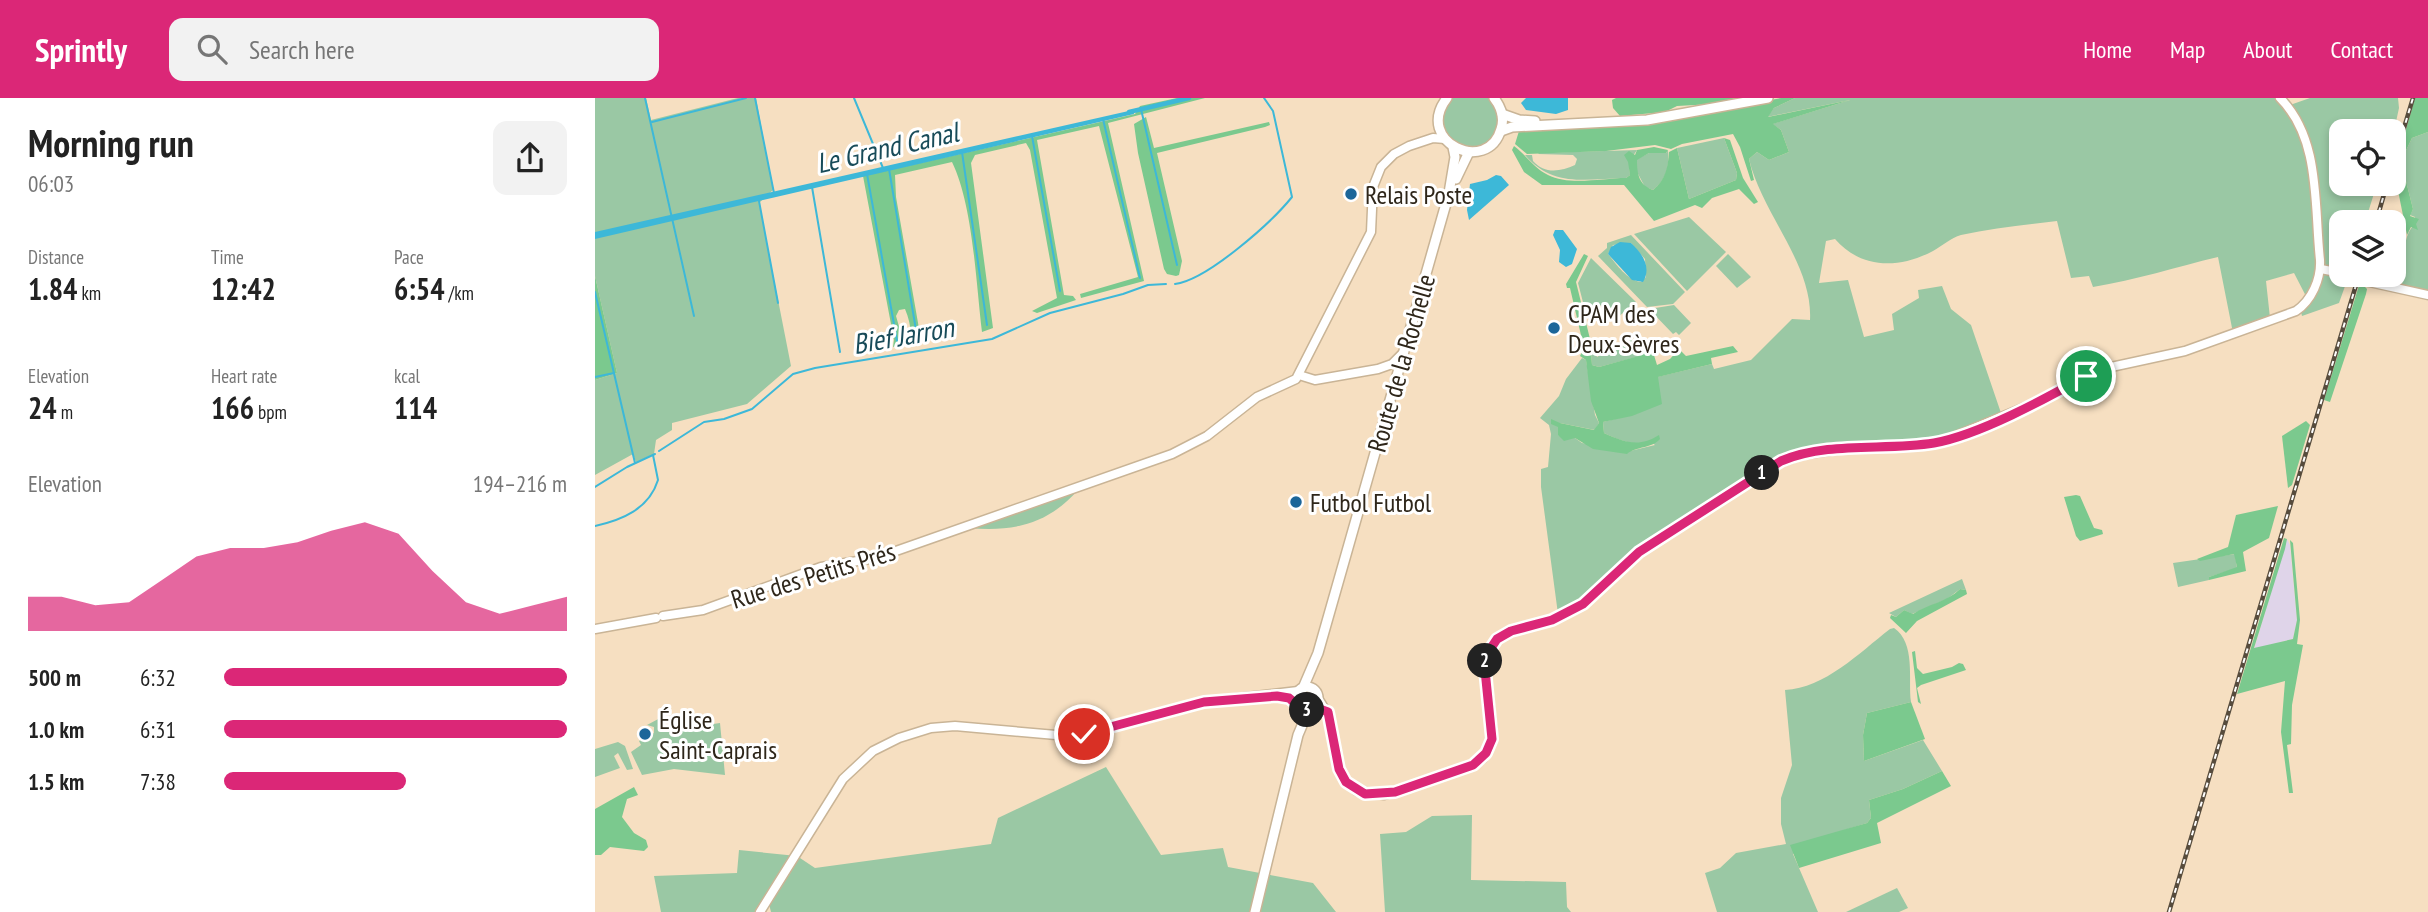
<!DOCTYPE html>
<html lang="en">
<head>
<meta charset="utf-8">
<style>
	:root { --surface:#fff; --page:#f2f2f2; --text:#222; --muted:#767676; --accent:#db2777 }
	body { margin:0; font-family:"PT Sans Narrow",sans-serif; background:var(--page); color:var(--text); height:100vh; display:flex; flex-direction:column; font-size:26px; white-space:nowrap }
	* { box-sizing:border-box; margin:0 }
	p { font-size:23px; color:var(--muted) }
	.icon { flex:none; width:38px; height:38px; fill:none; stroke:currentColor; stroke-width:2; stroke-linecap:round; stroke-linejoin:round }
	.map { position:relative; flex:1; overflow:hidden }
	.drawer { display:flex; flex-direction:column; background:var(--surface); width:595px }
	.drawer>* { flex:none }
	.buttons { position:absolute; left:1734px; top:21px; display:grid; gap:14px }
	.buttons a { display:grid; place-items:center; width:77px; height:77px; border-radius:14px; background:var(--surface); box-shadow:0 4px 10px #0003; font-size:35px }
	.pin { position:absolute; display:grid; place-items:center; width:60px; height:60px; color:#fff; margin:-30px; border:4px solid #fff; border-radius:50%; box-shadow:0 2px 7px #0007 }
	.km { position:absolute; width:35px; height:35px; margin:-18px; border-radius:50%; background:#222; color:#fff; font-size:19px; line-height:35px; text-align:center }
	.round { display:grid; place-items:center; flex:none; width:74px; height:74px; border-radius:14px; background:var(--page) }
	.headline { display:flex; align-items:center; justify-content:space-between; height:119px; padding:0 28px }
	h1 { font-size:38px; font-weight:700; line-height:52px }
	.metrics { display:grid; grid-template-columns:repeat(3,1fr); gap:10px; height:119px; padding:7px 28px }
	.metrics div { display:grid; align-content:center }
	.metrics b { font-size:30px; font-weight:700 }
	.metrics small { font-size:19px; font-weight:400 }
	.metrics p { font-size:19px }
	.chart { height:196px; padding:14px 28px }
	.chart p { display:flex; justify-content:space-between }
	.chart svg { width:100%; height:126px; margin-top:7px; fill:var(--accent); opacity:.7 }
	ul { padding:0 28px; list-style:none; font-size:23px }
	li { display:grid; grid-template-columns:112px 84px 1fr; align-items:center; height:52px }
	li i { height:18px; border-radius:9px; background:var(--accent) }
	header { display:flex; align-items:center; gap:42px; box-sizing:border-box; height:98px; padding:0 35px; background:var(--accent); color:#fff }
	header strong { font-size:33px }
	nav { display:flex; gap:38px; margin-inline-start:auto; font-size:24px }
	.search { width:490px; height:63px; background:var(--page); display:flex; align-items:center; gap:18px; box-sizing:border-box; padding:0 24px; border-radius:14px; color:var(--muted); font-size:26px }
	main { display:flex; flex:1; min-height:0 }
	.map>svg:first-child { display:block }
	.industrial { fill:#dfd4e9 }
	.green { fill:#9ac8a4; fill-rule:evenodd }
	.forest { fill:#7bc98e }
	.water { fill:#3db8d8 }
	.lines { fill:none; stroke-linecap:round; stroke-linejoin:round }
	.stream { stroke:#3db8d8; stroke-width:2 }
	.canal { stroke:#3db8d8; stroke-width:4.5 }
	.secondary-casing { stroke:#c9b496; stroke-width:11 }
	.primary-casing { stroke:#c9b496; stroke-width:12 }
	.secondary { stroke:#fff; stroke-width:8 }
	.primary { stroke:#fff; stroke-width:9 }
	.rail-casing { stroke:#574c3d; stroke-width:4.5 }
	.rail { stroke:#fff; stroke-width:2; stroke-dasharray:5; stroke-linecap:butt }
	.secondary-bridge-casing { stroke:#c9b496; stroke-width:11; stroke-linecap:butt }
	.secondary-bridge { stroke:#fff; stroke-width:8 }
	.route-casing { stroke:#fff; stroke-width:14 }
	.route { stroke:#db2777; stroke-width:9 }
	.poi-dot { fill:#1c6699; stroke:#fff; stroke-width:2.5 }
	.labels { text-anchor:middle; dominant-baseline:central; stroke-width:6; stroke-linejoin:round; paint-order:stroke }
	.poi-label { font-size:26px; fill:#2e261a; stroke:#fff; text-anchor:start }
	.street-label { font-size:26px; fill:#2e261a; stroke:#fff }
	.water-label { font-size:28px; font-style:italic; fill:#184b59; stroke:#fff }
</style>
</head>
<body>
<header>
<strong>Sprintly</strong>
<div class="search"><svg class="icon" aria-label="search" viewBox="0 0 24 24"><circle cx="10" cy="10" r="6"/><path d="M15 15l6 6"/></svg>Search here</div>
<nav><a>Home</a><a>Map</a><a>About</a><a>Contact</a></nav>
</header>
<main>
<section class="drawer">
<div class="headline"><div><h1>Morning run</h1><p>06:03</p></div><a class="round"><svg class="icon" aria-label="share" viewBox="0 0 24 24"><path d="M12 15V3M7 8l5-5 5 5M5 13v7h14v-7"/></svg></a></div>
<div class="metrics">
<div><p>Distance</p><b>1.84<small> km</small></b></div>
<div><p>Time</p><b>12:42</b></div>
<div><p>Pace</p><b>6:54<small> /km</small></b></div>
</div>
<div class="metrics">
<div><p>Elevation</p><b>24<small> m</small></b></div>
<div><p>Heart rate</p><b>166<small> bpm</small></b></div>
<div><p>kcal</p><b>114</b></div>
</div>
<div class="chart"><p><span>Elevation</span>194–216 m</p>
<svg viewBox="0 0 160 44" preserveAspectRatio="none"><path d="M0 44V32L10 32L20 35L30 34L40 26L50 18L60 15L70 15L80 13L90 9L100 6L110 10L120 23L130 34L140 38L150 35L160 32V44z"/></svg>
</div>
<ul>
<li><b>500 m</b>6:32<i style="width:100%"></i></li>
<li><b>1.0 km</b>6:31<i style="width:100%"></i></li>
<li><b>1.5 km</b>7:38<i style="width:53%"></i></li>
</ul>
</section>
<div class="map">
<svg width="1833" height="814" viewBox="0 0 1833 814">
	<rect width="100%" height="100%" fill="#f6dfc1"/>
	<polygon class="industrial" points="1692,441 1695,447 1702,522 1698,541 1659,551"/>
	<g class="green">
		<polygon points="0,0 51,0 56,22 143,0 161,0 178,92 164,105 196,268 152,306 77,325 77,332 61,342 59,356 41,364 38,356 0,377 0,282 22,275 0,178"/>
		<path d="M857,0H894C903,9 906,18 902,30C891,73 821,37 857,0Z"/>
		<path d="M1200,0H1688L1695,7L1715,0H1803L1804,10L1799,33H1746V86H1782L1770,124H1746V177H1754L1744,205L1707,218L1706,214L1714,204L1699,175L1671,183L1675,220L1639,240L1623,159C1581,169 1541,182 1498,189L1494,178L1476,180L1462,123C1430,127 1397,130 1366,137C1356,140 1347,148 1338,153C1304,171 1266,171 1240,141L1231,143L1224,185L1253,182L1269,239L1299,232L1297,216L1324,200L1323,192L1347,188L1356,211L1376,227L1406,315C1375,329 1347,341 1313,345C1269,350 1225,341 1183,359L1048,446L1034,457L996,497L963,516L946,389V371L953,369L956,336L954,327L945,320L964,298L971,281L987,260L991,262L1000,317L1004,325L1000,332L965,325L963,337L980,340L987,345L1035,353L1060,347L1055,343C1039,349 1024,342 1009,335L1008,324L1043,315L1062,279L1117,266L1119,271L1156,262L1197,221L1215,222C1218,166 1167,116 1154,61L1162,54L1174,62L1194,54L1186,32L1177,26L1255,2L1172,19L1179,10Z"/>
		<path d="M1833,34V193L1807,187C1809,171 1806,134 1821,126L1820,119L1815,117L1818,111L1806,63L1817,40Z"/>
		<polygon points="1129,40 1142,75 1141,82 1094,101 1082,50"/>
		<path d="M1042,52L1034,64L1035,77L1031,80C992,81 958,90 930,57H937L938,63C949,76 965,74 980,67L982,61L978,57L943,56L944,55Z"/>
		<path d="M1073,52C1074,67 1073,80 1058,92L1050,89L1042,74V61L1054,55H1071Z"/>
		<polygon points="1094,119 1131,154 1092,193 1039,136"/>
		<path d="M1036,137L1090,194L1078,206L1052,209L1003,158L1012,150V145ZM1036,145L1050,161L1051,179L1046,184C1032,182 1022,167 1013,156L1018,147Z"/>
		<polygon points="1133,156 1156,179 1142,190 1121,168"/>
		<polygon points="996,160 1041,204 1022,220 1010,208 1008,210 1005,207 997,216 989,208 983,185"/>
		<polygon points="1079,207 1096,225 1084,237 1081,234 1078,236 1054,211"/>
		<polygon points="1034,240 1053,256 1004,269 997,267 995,241 1002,259"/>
		<path d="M483,392C453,426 419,434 374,430Z"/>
		<polygon points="1640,456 1642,470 1614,479 1614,482 1583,489 1578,465"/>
		<polygon points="1367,481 1371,492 1365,491 1352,501 1317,516 1309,512 1301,519 1294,515"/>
		<path d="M1299,530C1321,545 1313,581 1316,604L1272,615L1268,637L1269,663L1328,642L1347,673L1308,691L1274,702L1276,720L1272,725L1240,735L1198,756L1223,814H1122L1110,775L1125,770L1141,755L1191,746L1186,726V700L1197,667L1190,592C1230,590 1264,555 1295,531Z"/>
		<polygon points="67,619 71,633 125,625 130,677 79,671 47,677 36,654 46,647 44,643 59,635 59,629 52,627"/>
		<polygon points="23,644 30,648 38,671 32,672 23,655 19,658 25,670 0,679 0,651"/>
		<polygon points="511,669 566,757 628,750 633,769 718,785 741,814 176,814 174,806 168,814 66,814 59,778 142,775 144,752 202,758 220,770 396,746 403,720"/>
		<polygon points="877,717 876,782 971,784 972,809 976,814 790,814 785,736 811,734 837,718"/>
		<polygon points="1302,790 1313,810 1304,814 1251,814"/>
	</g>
	<g class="forest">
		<path d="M582,0H610L513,25L549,183L486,200L485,196L543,179L504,28L442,42L469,197L478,198L481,202L442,215L437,213L462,200L435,52L431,45L380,57L376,65L398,230L387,234C381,185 378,107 357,64L300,77L301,99L326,242V246H315C317,234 315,223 310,211L304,212L301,218L307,239L304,247L298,249L299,242L268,78L540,16L545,8Z"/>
		<polygon points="1021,0 1141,0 1118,6 1082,8 1070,14 1025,18 1018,10 1017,2"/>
		<polygon points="1186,0 1200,0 1179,10 1173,19 1255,2 1178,26 1186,32 1194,54 1174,62 1162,54 1154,61 1159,82 1156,83 1145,49 1138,36 1087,46 1076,51 1060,47 1011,53 932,56 920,46 924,33 1068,23"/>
		<polygon points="1820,0 1833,0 1833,34 1817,40 1806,63 1818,111 1815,118 1824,121 1821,126 1823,132 1816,129 1812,137 1799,73"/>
		<polygon points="551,19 559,50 674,24 675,27 670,29 562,55 587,163 584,177 581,178 572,176 569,171 543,55 539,26"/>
		<path d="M1129,40L1135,42L1148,80L1163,104L1159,106L1144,91L1117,100L1107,110L1100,107L1059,123L1029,87H947L929,74L917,52L919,48C931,57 939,70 953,77C974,88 1008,80 1031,80L1035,77L1033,64L1029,57L1034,53L1040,57L1042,52L1059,49L1073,52L1071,55H1054L1042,62C1042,76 1044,87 1058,92C1071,82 1073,68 1074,54L1082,50L1094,101L1141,82L1142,75Z"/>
		<path d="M989,156L993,158L981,184L995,241L997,267L1004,269L1058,254L1062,267L1075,261L1084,251L1091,258L1138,248L1143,254L1116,260L1117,266L1063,279L1067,306L1037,318L1008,324L1009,335C1029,344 1044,350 1064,337L1065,341C1056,351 1041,348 1032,356L998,351L980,340L969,343L963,337V329L956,326V321L965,325L999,332L1004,325L996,303L991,262L985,258L989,250L975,190H972L971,186Z"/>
		<polygon points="0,178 22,275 0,282"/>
		<polygon points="1765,184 1772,191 1771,196 1735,304 1729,302"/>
		<polygon points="1711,323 1715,327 1697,387 1693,390 1687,338"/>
		<polygon points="1481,397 1485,398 1499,430 1507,432 1508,436 1485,443 1481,438 1469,399"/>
		<polygon points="1683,408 1674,440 1648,454 1651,473 1614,482 1614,479 1642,469 1639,456 1605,463 1602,461 1633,449 1641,417"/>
		<polygon points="1689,440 1692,441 1690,451 1659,550 1698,541 1702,522 1695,442 1698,445 1705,522 1702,546 1708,547 1697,607 1696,646 1692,647 1698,695 1694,695 1686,634 1690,583 1642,596"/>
		<path d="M1365,491L1371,492L1372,496L1322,523L1311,535L1295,520L1296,517L1301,519L1309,512L1318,516C1333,506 1352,504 1365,491Z"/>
		<polygon points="1320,553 1322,570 1328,576 1357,569 1364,565 1368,566 1371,572 1326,587 1322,590 1326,606 1323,604 1317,554"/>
		<polygon points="1316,604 1330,641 1269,663 1268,637 1272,615"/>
		<polygon points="1347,673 1356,688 1282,725 1286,745 1204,770 1195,747 1272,725 1276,720 1274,702 1308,691"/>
		<polygon points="39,689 43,697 32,701 27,719 39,735 51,742 53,749 49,753 15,749 6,757 0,757 0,711"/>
	</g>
	<g class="water">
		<polygon points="931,0 973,0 973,12 961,16 931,12 926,5"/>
		<polygon points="538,12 539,16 0,141 0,134"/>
		<polygon points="901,77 906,78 914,87 874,122 872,112 875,86 892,82"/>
		<polygon points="960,132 968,132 982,151 977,166 971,169 964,164 965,152 958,137"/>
		<path d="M1025,144L1036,145C1047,155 1057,169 1048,184L1037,182L1013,156L1016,149Z"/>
	</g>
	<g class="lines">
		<g class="stream">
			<polyline points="50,0 99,218"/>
			<polyline points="160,0 179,95"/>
			<polyline points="259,0 288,70"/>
			<polyline points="546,11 582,167"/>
			<polyline points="508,21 545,180"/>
			<polyline points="57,24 151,0"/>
			<polyline points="437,38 465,193"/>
			<polyline points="367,54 392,227"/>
			<polyline points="294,71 322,238"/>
			<polyline points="272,76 302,243"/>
			<polyline points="217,89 245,254"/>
			<polyline points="164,103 183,205"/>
			<path d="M580,186C612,182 676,125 697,99L678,13L669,0"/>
			<polyline points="0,194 40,365"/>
			<polyline points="0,279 19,275"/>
			<polyline points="64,353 109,324 129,321 157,311 198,276 220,270 397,241 455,215 528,196 553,187 571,186"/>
			<polyline points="0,389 32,369 60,356"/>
			<path d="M0,428C27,422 54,411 63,382L58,357"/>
		</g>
		<polyline class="canal" points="534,14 594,0"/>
		<g class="secondary-casing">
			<g id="secondary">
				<polyline points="1726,171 1746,175"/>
				<polyline points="1774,184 1833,197"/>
				<polyline points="704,277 720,282 783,271 797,266 807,256"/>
				<polyline points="68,518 108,512 226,469 281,460 577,356 612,338 662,299 701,281 776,134 778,89 786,69 799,56 814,48 838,40 850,41"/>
				<polyline points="0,531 61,520"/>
				<polyline points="685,598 701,604"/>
				<path d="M723,600L734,618L744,671L751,684L762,693L789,697L874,669L888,660L896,645L897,630L890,565L894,552L903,541L916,533L957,522L988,506L1044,454L1186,364L1206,357L1253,350L1318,348L1348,343L1445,303L1507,271L1590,253L1701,213C1717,202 1726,181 1725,162C1719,108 1726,41 1685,0"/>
				<polyline points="165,814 248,681 278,653 304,640 336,630 360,628 461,637 489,636 609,604 703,593"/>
			</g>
		</g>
		<g class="primary-casing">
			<g id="primary">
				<path d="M852,0C818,44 893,78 906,31C910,19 906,9 899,0"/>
				<polyline points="907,16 924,22 940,23"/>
				<polyline points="906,33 917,29 1052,22 1173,0"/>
				<polyline points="861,81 874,54"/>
				<circle cx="712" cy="600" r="11"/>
				<polyline points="708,590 723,555 854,95 860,59 858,49"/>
				<polyline points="660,814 703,637 714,611"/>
			</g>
		</g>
		<use href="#secondary" class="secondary"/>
		<use href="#primary" class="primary"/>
		<g class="rail-casing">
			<g id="rail">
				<polyline points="1799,63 1818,0"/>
				<polyline points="1781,124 1792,86"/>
				<polyline points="1574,814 1764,177"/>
			</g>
		</g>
		<use href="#rail" class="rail"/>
		<g class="secondary-bridge-casing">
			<polyline id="secondary-bridge" points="1753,178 1774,184"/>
		</g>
		<use href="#secondary-bridge" class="secondary-bridge"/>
	</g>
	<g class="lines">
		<g class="route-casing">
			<path id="route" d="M489,636L609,604L682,598L694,600L707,611L722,610L733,614L744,671L751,684L770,696L800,694L878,667L891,655L897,641L890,572L892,556L902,541L916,533L957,522L988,506L1044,454L1186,363C1234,343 1289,353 1339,345C1384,337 1450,301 1491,278"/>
		</g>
		<use href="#route" class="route"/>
	</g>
	<g class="poi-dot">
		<circle cx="756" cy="96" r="7"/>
		<circle cx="959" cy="230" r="7"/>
		<circle cx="701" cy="404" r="7"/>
		<circle cx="50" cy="636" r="7"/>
	</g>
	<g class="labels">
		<g class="poi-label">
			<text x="770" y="96">Relais Poste</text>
			<text x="973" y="215">CPAM des<tspan x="973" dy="30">Deux-Sèvres</tspan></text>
			<text x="715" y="404">Futbol Futbol</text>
			<text x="64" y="621">Église<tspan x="64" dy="30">Saint-Caprais</tspan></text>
		</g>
		<g class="street-label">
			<text transform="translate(806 265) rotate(-74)">Route de la Rochelle</text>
			<text transform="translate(218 477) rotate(-17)">Rue des Petits Prés</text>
		</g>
		<g class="water-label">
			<text transform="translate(292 49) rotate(-13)">Le Grand Canal</text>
			<text transform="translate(308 237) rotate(-10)">Bief Jarron</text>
		</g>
	</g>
</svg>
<div class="buttons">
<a><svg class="icon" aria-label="locate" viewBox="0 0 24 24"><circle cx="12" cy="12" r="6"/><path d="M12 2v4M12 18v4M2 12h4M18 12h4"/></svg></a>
<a><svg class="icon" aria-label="layers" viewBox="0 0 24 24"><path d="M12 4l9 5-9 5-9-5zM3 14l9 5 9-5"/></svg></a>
</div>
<div class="pin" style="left:1491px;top:278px;background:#1e9e55"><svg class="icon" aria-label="arrive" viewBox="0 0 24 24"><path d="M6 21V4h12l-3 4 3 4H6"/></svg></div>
<div class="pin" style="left:489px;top:636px;background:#d93025"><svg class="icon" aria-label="check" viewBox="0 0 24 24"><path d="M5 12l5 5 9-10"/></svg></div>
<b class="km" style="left:1167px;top:375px">1</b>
<b class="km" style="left:890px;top:563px">2</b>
<b class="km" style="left:712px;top:612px">3</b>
</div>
</main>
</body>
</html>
